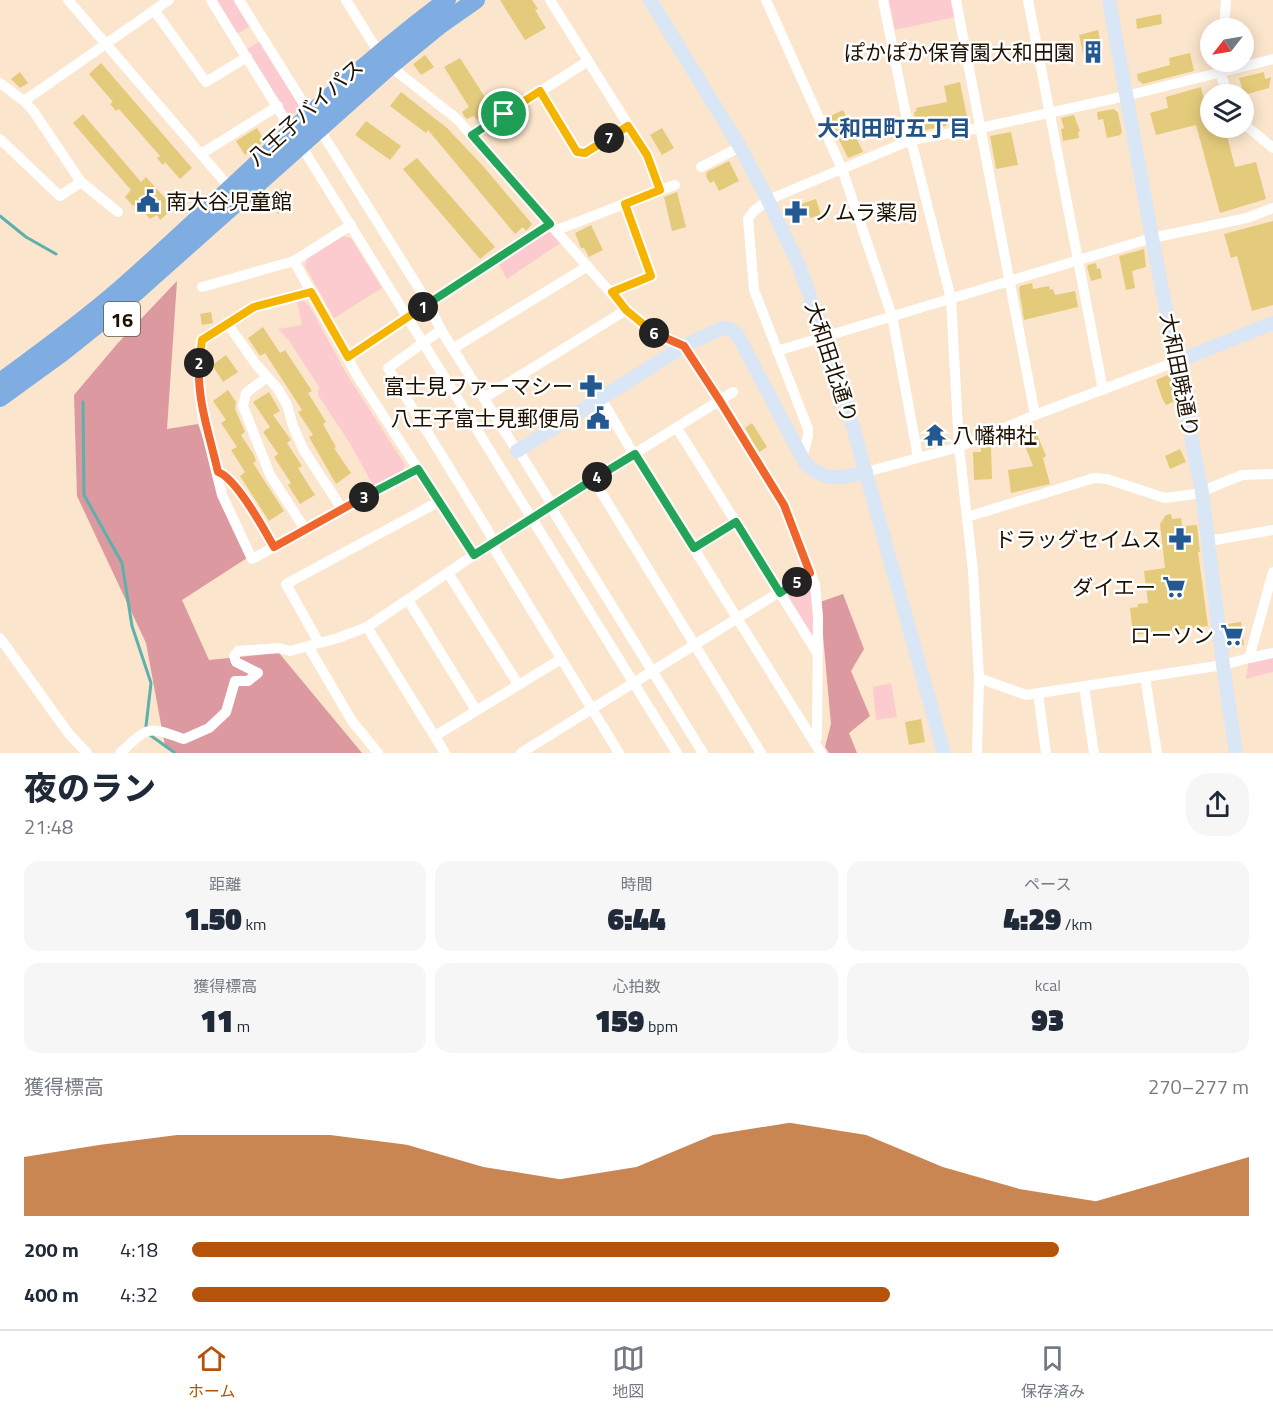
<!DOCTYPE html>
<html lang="ja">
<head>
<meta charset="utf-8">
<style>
	:root { --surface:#fff; --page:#f6f6f7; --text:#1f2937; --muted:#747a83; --line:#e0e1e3; --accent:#b45309 }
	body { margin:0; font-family:"Titillium Web","Noto Sans JP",sans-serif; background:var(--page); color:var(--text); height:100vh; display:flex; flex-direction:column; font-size:22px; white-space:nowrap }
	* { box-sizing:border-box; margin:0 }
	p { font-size:20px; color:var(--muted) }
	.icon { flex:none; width:33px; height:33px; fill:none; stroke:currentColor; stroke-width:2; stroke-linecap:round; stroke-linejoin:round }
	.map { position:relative; height:753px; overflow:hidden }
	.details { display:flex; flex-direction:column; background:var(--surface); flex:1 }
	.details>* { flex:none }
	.needle { width:39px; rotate:239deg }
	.fabs { position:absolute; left:1200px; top:18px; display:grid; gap:12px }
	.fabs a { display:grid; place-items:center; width:54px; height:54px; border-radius:50%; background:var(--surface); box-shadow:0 3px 15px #0003; font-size:30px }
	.pin { position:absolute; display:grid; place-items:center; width:51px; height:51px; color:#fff; margin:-26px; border:3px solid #fff; border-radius:50%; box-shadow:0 2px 6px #0007 }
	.km { position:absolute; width:30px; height:30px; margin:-15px; border-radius:50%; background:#222; color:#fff; font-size:16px; line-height:30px; text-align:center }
	.round { display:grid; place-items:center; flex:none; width:63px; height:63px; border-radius:24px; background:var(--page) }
	.overview { display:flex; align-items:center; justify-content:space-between; height:102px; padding:0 24px }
	h1 { font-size:33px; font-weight:800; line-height:45px }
	.figures { display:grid; grid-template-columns:repeat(3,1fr); gap:9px; height:102px; padding:6px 24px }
	.figures div { display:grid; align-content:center; border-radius:15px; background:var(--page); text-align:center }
	.figures b { font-size:30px; font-weight:800 }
	.figures small { font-size:16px; font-weight:400 }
	.figures p { font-size:16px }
	.chart { height:168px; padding:12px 24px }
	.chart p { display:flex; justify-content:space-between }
	.chart svg { width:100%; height:108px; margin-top:6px; fill:var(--accent); opacity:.7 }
	ul { padding:0 24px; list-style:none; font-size:20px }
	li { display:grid; grid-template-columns:96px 72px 1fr; align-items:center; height:45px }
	li i { height:15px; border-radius:8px; background:var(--accent) }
	.tabs { display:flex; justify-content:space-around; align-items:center; height:84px; border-top:2px solid var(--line); background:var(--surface); font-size:16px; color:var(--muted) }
	.tabs a { display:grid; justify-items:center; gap:3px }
	.tabs .current { color:var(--accent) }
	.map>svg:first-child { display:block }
	.green { fill:#fccbcf; fill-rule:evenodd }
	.forest { fill:#dc99a0 }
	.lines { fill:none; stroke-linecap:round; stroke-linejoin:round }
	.stream { stroke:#5db0ad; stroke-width:3 }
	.building { fill:#e4cb7c }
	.street { stroke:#fff; stroke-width:10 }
	.secondary { stroke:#d9e6f6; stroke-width:14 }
	.highway { stroke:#7fade1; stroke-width:18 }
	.split-1-casing { stroke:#fff; stroke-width:12 }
	.split-2-casing { stroke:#fff; stroke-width:12 }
	.split-3-casing { stroke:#fff; stroke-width:12 }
	.split-4-casing { stroke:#fff; stroke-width:12 }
	.split-5-casing { stroke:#fff; stroke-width:12 }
	.split-6-casing { stroke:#fff; stroke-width:12 }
	.split-7-casing { stroke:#fff; stroke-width:12 }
	.split-8-casing { stroke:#fff; stroke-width:12 }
	.split-1 { stroke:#22a559; stroke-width:8 }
	.split-2 { stroke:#f5b400; stroke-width:8 }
	.split-3 { stroke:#f0652b; stroke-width:8 }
	.split-4 { stroke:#22a559; stroke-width:8 }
	.split-5 { stroke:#22a559; stroke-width:8 }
	.split-6 { stroke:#f0652b; stroke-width:8 }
	.split-7 { stroke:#f5b400; stroke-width:8 }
	.split-8 { stroke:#f5b400; stroke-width:8 }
	.labels { text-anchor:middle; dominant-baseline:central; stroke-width:5; stroke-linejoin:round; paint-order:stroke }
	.shield { fill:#fff; stroke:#62584c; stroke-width:1.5 }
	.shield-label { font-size:20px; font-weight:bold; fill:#1f1100 }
	.poi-label { font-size:21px; fill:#1f1100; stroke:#fff; text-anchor:end }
	.street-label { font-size:21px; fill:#1f1100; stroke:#fff }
	.neighbourhood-label { font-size:22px; font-weight:bold; fill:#235386; stroke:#fff }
</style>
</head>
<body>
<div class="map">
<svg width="1273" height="753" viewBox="0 0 1273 753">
	<rect width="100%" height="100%" fill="#fbe5cc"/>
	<g class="green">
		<path d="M215,0H238L300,104L297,111L292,115L286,114ZM251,26L260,41L247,49L237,34Z"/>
		<polygon points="889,0 951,0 955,17 895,30"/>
		<polygon points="551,224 565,240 507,279 496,260"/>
		<polygon points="343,236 351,238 382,288 334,318 305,266 307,259"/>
		<polygon points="297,301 304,301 310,307 346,373 405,465 402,472 374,487 351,445 318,395 319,387 288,339 278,329 302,325"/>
		<polygon points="810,573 818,654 780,593"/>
		<polygon points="1273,653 1273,672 1246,679 1249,658"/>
		<polygon points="891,683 897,717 876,720 873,687"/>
	</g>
	<g class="forest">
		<polygon points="177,281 167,429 198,424 247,558 182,600 209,660 279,653 362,753 175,753 165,746 146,643 77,496 74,395 118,343"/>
		<polygon points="843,594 864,649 851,671 870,716 849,733 857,753 829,753 825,747 831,724 820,602"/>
	</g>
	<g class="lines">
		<g class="stream">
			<polyline points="0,216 26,237 56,254"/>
			<polyline points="83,402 84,495 122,563 132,626 151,683 146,726 147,729"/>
			<polyline points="150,735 175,753"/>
		</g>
	</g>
	<g class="building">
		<polygon points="500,0 532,0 538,9 535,10 546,28 525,40"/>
		<polygon points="1161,14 1162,24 1137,29 1136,19"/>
		<polygon points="1098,30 1103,54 1084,58 1079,35"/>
		<polygon points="1190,53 1194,71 1143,84 1138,80 1137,74 1170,65 1169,58"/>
		<polygon points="425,55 434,67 421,75 413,64"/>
		<polygon points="460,58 493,110 477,120 474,116 467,119 464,116 462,112 469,107 444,67"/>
		<polygon points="101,63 192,168 180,179 165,162 163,165 157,158 160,156 119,109 116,111 110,104 113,102 89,74"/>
		<polygon points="20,72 28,83 20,88 11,79"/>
		<polygon points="1264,72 1265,79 1271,77 1269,88 1244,95 1239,78"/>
		<polygon points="960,82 967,117 946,121 946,126 920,131 918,118 915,119 914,112 917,111 916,108 947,102 944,86"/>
		<polygon points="1201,87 1210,128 1225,128 1235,167 1256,162 1266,199 1220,213 1196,125 1156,135 1150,113 1168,108 1166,97"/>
		<polygon points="401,92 447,128 483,166 532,224 526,231 523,227 515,234 428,130 426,133 390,106"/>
		<polygon points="1114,109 1118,113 1122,132 1120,135 1107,138 1103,119 1098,120 1097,112"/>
		<polygon points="843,110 863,152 848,158 828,117"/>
		<polygon points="83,114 141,182 146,177 174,208 160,220 157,215 150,219 137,204 133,206 125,197 131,190 73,123"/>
		<polygon points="1074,115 1080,131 1078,132 1079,138 1063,141 1061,129 1064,128 1061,118"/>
		<polygon points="366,121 401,146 390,160 355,135"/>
		<polygon points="257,128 263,138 262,143 245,155 236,141"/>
		<polygon points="662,128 674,148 662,155 650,135"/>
		<polygon points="1011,132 1018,165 996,169 990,136"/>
		<polygon points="417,158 495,247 480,259 403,169"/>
		<polygon points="729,161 739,181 719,191 714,181 710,183 706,176 707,172"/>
		<polygon points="282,189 291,206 278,214 267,198 274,191"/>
		<polygon points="677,192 686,227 672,231 664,197"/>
		<polygon points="816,199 821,215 810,218 810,215 793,221 789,208"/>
		<polygon points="1273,221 1273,305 1252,311 1237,256 1231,258 1224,234"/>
		<polygon points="591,225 603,250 589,257 584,248 581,248 575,233"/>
		<polygon points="1144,249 1146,267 1132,271 1135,288 1126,290 1119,256"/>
		<polygon points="1096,263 1097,269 1100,268 1102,278 1091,281 1087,267 1088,265"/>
		<polygon points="1032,283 1033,289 1049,286 1050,290 1053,289 1055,295 1075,291 1078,307 1024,320 1019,289 1020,286"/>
		<polygon points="211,312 213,323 202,325 200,314"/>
		<polygon points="263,327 280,353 285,350 312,391 308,393 326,422 323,424 336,447 334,448 351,473 336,484 309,437 313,435 298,412 302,410 265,353 260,356 248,338"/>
		<polygon points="226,355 238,372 223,382 212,365"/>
		<polygon points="1170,374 1175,401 1166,405 1162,398 1156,380"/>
		<polygon points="228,390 236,402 235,409 245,432 241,435 254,455 256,461 253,463 284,511 269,521 240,476 245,472 231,450 237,447 221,423 226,420 213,401"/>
		<polygon points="269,392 280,411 273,415 291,440 287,443 302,466 298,468 315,495 300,504 288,485 291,483 274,457 278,454 263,432 270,427 253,402"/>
		<polygon points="598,413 601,413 605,421 592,429 586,420"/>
		<polygon points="752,423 767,447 759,452 745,428"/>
		<polygon points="1034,427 1046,456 1043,458 1050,484 1011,493 1008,470 1033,466 1021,436 1023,435 1022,432"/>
		<polygon points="938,428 941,442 929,444 926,430"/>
		<polygon points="991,447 992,479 974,480 973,452 981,452 981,448"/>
		<polygon points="1180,449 1186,462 1170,469 1165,456"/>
		<polygon points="1171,514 1172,519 1181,518 1182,526 1197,525 1200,552 1198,552 1208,626 1133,635 1130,608 1138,607 1137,604 1148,603 1144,571 1165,568 1160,524 1166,515"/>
		<polygon points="1241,622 1244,645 1230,647 1227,624"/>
		<polygon points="921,719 925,742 909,745 905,722"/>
	</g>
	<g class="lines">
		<g class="street">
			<polyline points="68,0 230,188"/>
			<polyline points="211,0 677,753"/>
			<polyline points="239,0 428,303 441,330 517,451 522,456 552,505 555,514 703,753"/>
			<polyline points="346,0 374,45 390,66 457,119 626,310 659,336 684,346 784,505 815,584 818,617 817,737 814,743"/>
			<polyline points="550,0 647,155 660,190 557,230"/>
			<polyline points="766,0 842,169 892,316 918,457"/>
			<polyline points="883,0 911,140 951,299 959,447 973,571 979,678 977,753"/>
			<polyline points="956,0 1035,415"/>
			<polyline points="1028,0 1103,390"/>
			<polyline points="154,10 206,82 247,57"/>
			<polyline points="1224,28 1226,0"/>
			<polyline points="1221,62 1220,73 1228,94"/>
			<polyline points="0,83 24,101 34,112 81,182 118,212"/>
			<polyline points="540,91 577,151 585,153 628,126"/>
			<polyline points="24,101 169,0"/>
			<polyline points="1244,124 1273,148"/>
			<polyline points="472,135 588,61"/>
			<polyline points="0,139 60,196 81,182"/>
			<polyline points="201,154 278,106"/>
			<polyline points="701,167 740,147"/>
			<polyline points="660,190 675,185"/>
			<polyline points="294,261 358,377 474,555"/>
			<polyline points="202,287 294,261 351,225"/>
			<polyline points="311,292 254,307 202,340 198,373 202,414 222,495 252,559 419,469"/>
			<polyline points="612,292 651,276 625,204"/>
			<polyline points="227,323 255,363 278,389 287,405 293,426 303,449 342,509"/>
			<polyline points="441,330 388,368 490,534 496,552 619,753"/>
			<polyline points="454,348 588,266"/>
			<polyline points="777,351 1152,238 1247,218 1273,208"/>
			<polyline points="348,357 551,224"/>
			<polyline points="267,377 246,393 243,406 270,475 305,529"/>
			<polyline points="484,398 626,310"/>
			<polyline points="601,398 634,455"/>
			<polyline points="677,428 818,654"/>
			<polyline points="635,454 821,753"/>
			<polyline points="802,458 808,436 808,429 754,290 748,219 754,211 768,200 911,140 980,128 1126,96 1273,59"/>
			<path d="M218,472C236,478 264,529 274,547"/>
			<polyline points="866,472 959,447 1035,415 1178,361"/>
			<polyline points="593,479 761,753"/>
			<polyline points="967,517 1094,478 1107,479 1165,498 1195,494 1242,475 1273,474"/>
			<polyline points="1209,541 1273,530"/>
			<polyline points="694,548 736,522"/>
			<polyline points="448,573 518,684"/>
			<polyline points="408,600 476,710"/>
			<polyline points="367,627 445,753"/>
			<polyline points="0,638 69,734 87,753"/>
			<polyline points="319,643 286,584 440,501"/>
			<polyline points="308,646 352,721 378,753"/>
			<polyline points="1249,658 1273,653"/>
			<polyline points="1145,677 1157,753"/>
			<polyline points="979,678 1026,695 1223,665 1249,658 1273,572"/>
			<polyline points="1084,686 1094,753"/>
			<polyline points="1038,693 1046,753"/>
			<polyline points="435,736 561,659"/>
			<path d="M120,753C150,726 145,726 184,739L209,728L226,712L235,681H248L258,673L236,662L234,656L238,651L279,648L290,651L338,638L367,627L492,543L733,392"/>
			<polyline points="521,753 810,573"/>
		</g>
		<g class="secondary">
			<polyline points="650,0 740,147 768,200 800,268 842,388 944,753"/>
			<polyline points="1109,0 1152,238 1202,492 1223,665 1236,753"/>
			<polyline points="1178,361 1273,323"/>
			<path d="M517,451L684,346L722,328L730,329L737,334L805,463C824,482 842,479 866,472"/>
		</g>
		<g class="highway">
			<path d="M0,382C41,352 81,323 119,290C229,194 330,87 447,0"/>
			<polyline points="0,398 62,353 116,310 390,66 439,26 476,0"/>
		</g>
	</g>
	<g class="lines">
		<g class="split-1-casing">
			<polyline id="split-1" points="423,307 550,224 472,135 504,114"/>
		</g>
		<g class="split-2-casing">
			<polyline id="split-2" points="199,363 202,340 254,307 311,292 348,357 423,307"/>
		</g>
		<g class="split-3-casing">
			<path id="split-3" d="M199,363C197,402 210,436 218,472C236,478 264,529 274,547L364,497"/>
		</g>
		<g class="split-4-casing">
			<polyline id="split-4" points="364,497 418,469 474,555 597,477"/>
		</g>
		<g class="split-5-casing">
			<polyline id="split-5" points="597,477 635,454 694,548 736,522 780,593 797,582"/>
		</g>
		<g class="split-6-casing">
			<polyline id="split-6" points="654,333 684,346 720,401 784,505 810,573 797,582"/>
		</g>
		<g class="split-7-casing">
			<polyline id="split-7" points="609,138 628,126 647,155 660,190 625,204 651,276 612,292 626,310 654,333"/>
		</g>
		<g class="split-8-casing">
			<polyline id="split-8" points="504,114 540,91 577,152 585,153 609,138"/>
		</g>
		<use href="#split-1" class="split-1"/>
		<use href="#split-2" class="split-2"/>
		<use href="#split-3" class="split-3"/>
		<use href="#split-4" class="split-4"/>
		<use href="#split-5" class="split-5"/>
		<use href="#split-6" class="split-6"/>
		<use href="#split-7" class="split-7"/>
		<use href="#split-8" class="split-8"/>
	</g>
	<defs>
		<g id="building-bare" transform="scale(1.8)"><path d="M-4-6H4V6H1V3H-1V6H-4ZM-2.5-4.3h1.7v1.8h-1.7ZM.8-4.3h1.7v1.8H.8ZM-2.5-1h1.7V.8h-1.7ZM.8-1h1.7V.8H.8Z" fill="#235890" stroke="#fff" stroke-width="2.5" paint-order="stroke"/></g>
		<g id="civic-bare" transform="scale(1.8)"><path d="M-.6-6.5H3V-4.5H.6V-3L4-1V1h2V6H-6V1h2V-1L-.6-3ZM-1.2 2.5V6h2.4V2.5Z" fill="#235890" stroke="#fff" stroke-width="2.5" paint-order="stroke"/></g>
		<g id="pharmacy-bare" transform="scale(1.8)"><path d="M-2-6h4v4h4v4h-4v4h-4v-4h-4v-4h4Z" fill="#235890" stroke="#fff" stroke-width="2.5" paint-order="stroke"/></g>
		<g id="temple-bare" transform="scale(1.8)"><path d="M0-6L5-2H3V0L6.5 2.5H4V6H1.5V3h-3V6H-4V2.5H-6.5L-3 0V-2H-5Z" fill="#235890" stroke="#fff" stroke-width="2.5" paint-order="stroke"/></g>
		<g id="supermarket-bare" transform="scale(1.8)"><path d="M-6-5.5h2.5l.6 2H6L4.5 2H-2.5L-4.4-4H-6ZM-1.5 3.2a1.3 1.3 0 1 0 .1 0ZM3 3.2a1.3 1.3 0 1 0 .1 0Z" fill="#235890" stroke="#fff" stroke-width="2.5" paint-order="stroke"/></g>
	</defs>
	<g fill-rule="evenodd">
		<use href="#building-bare" x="1093" y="52"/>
		<use href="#civic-bare" x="148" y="201"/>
		<use href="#pharmacy-bare" x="796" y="212"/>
		<use href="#pharmacy-bare" x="591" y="386"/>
		<use href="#civic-bare" x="598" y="418"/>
		<use href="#temple-bare" x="935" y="435"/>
		<use href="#pharmacy-bare" x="1180" y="539"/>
		<use href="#supermarket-bare" x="1174" y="587"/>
		<use href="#supermarket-bare" x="1232" y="635"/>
	</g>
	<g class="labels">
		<rect class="shield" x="104" y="302" width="36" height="34" rx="4.5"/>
		<g class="shield-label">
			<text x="122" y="319">16</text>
		</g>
		<g class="poi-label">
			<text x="1075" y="52">ぽかぽか保育園大和田園</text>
			<text x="166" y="201" text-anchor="start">南大谷児童館</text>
			<text x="814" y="212" text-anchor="start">ノムラ薬局</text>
			<text x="573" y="386">富士見ファーマシー</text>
			<text x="580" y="418">八王子富士見郵便局</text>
			<text x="953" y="435" text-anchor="start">八幡神社</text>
			<text x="1162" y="539">ドラッグセイムス</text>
			<text x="1156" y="587">ダイエー</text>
			<text x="1214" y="635">ローソン</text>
		</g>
		<g class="street-label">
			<text transform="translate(305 112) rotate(-42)">八王子バイパス</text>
			<text transform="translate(832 362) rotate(72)">大和田北通り</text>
			<text transform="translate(1180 375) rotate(79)">大和田暁通り</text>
		</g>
		<g class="neighbourhood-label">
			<text x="894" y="128">大和田町五丁目</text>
		</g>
	</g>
</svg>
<div class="fabs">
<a><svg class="needle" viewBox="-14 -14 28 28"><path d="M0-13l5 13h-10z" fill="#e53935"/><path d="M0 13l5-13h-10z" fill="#747a83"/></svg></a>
<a><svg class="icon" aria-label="layers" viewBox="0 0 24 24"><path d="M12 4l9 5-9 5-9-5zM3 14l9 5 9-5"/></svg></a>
</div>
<div class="pin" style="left:504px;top:114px;background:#1e9e55"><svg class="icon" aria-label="arrive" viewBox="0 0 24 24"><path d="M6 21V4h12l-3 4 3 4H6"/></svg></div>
<b class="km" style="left:423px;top:307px">1</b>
<b class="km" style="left:199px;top:363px">2</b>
<b class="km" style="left:364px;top:497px">3</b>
<b class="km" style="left:597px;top:477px">4</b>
<b class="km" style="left:797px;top:582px">5</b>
<b class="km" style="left:654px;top:333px">6</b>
<b class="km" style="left:609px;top:138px">7</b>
</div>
<section class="details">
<div class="overview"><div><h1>夜のラン</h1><p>21:48</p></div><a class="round"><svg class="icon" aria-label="share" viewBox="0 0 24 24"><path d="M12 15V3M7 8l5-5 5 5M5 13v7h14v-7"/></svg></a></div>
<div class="figures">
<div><p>距離</p><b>1.50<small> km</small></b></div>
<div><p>時間</p><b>6:44</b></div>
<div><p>ペース</p><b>4:29<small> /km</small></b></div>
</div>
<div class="figures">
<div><p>獲得標高</p><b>11<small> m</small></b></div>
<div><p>心拍数</p><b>159<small> bpm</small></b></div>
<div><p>kcal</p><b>93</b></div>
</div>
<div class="chart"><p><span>獲得標高</span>270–277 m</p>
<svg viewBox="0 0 160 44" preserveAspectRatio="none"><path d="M0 44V20L10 15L20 11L30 11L40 11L50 15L60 24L70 29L80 24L90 11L100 6L110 11L120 24L130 33L140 38L150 29L160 20V44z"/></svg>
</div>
<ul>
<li><b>200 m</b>4:18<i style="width:82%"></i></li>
<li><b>400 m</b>4:32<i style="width:66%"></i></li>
</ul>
</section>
<nav class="tabs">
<a class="current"><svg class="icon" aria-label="home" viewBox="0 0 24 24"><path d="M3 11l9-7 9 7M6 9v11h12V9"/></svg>ホーム</a>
<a><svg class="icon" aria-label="map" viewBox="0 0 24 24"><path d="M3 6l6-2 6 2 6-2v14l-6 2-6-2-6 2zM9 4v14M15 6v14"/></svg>地図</a>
<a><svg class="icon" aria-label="saved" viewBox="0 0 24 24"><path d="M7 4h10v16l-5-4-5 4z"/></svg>保存済み</a>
</nav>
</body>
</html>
